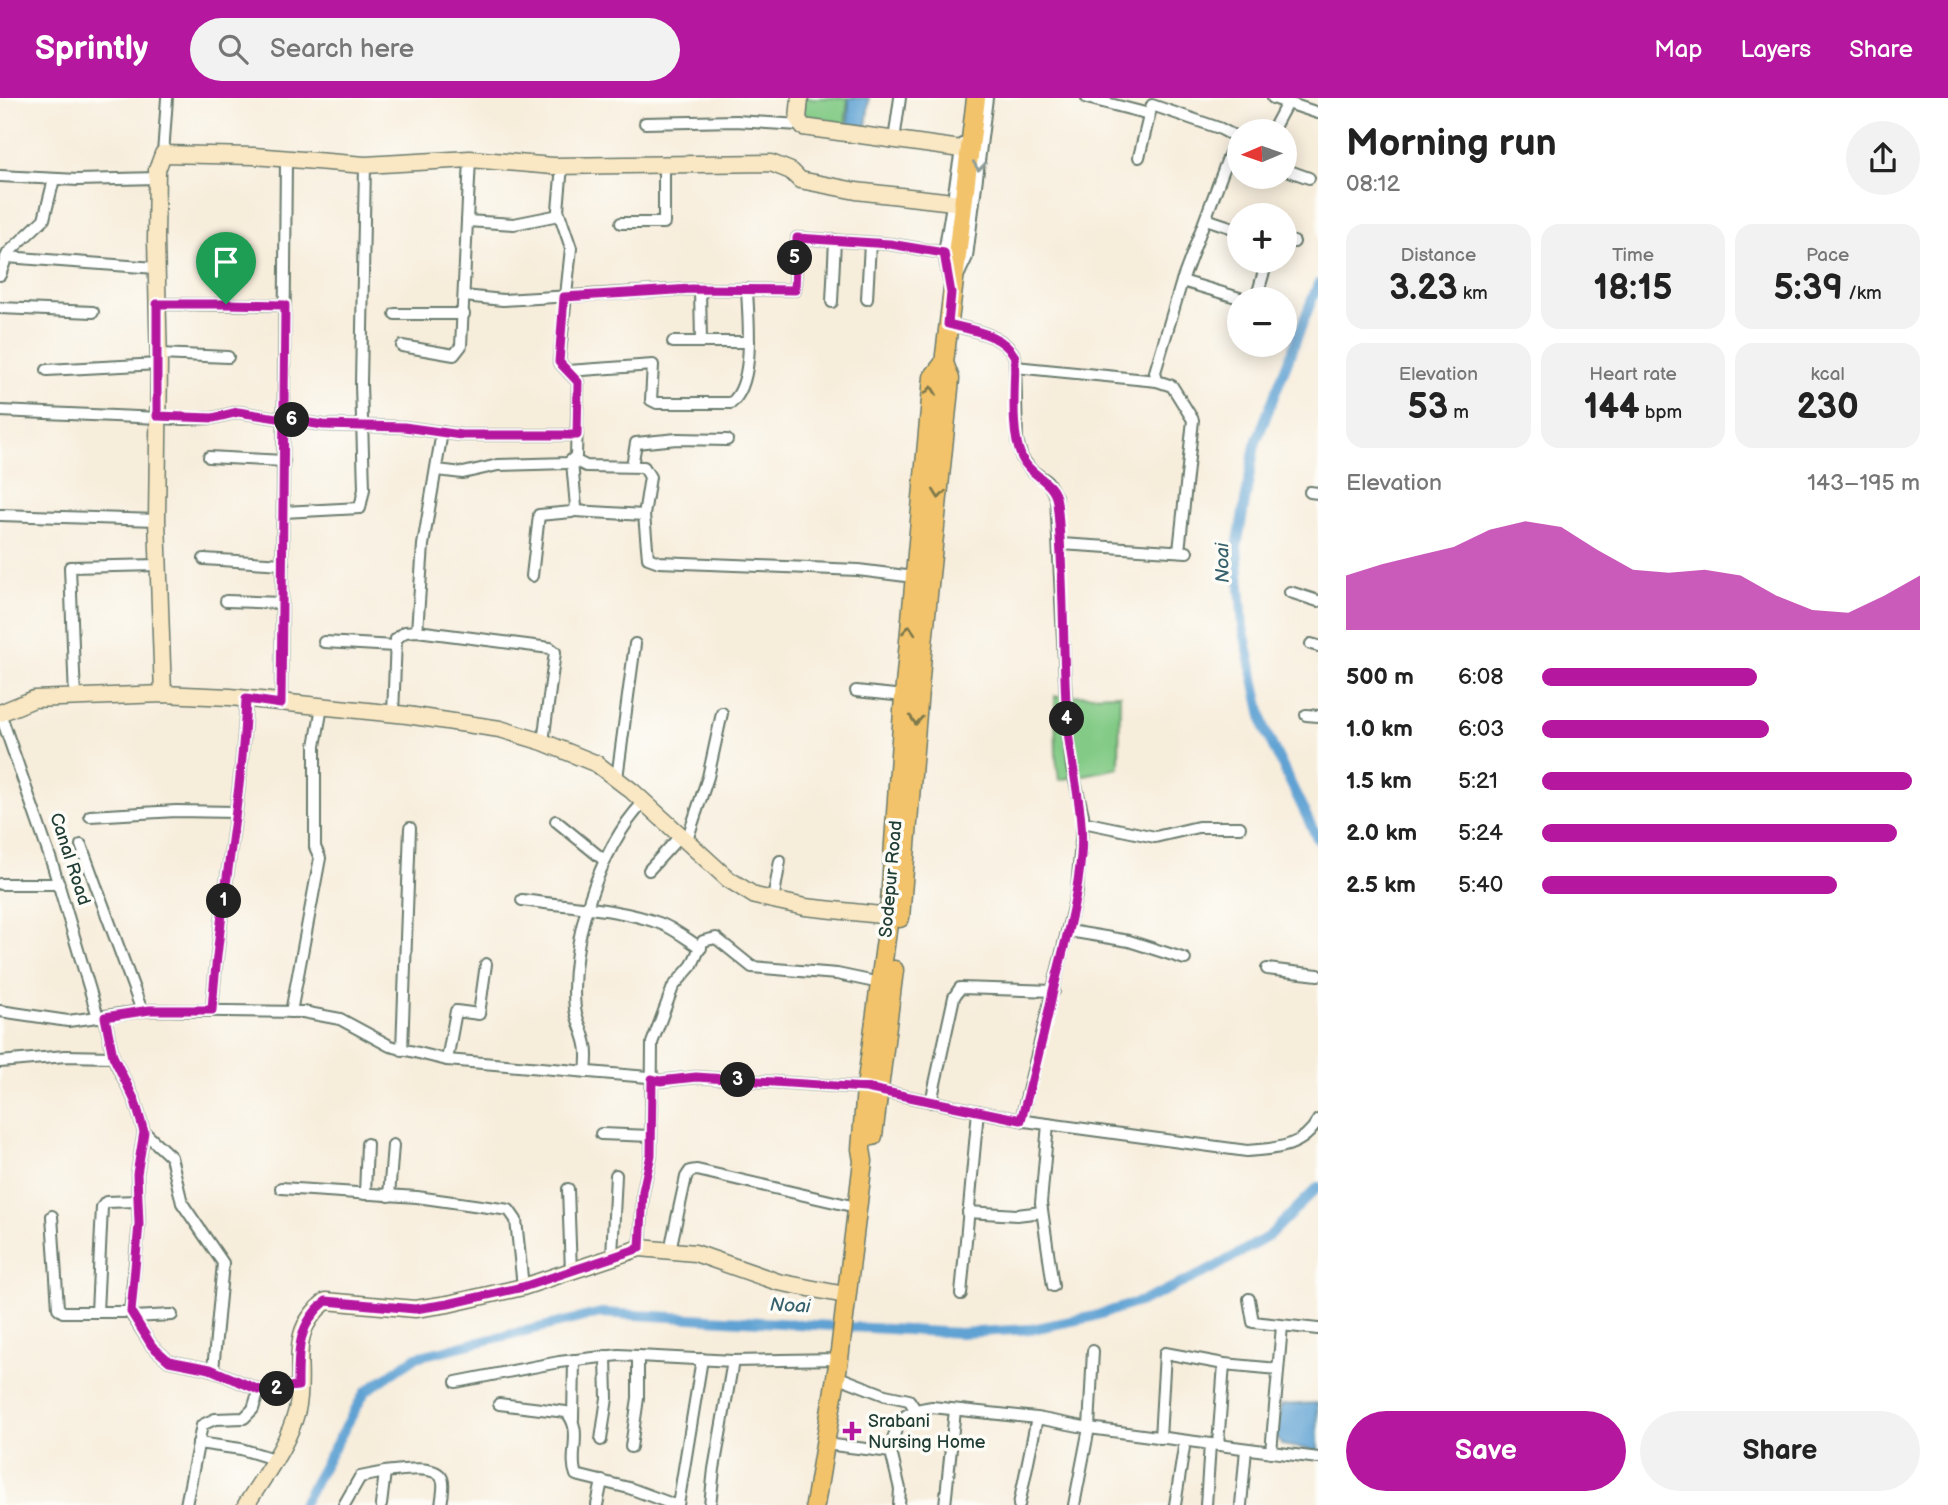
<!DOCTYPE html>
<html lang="en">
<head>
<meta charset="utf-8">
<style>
	:root { --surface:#fff; --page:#f2f2f2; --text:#222; --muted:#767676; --accent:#b5179e }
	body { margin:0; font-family:"Balsamiq Sans",sans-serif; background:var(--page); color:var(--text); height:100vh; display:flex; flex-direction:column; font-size:26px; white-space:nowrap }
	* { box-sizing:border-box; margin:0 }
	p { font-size:23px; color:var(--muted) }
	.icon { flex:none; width:38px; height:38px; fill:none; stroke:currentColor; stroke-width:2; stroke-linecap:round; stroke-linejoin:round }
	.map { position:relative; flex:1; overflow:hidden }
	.panel { display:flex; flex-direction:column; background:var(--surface); width:630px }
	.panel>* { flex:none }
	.needle { width:46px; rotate:268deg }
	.tools { position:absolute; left:1227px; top:21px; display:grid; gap:14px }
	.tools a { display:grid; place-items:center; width:70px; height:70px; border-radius:50%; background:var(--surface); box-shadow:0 4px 18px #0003; font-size:35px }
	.pin { position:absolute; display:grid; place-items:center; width:60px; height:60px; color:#fff; margin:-72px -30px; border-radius:50% 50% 50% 0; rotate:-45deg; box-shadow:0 0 7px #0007 }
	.pin .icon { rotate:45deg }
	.km { position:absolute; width:35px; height:35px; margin:-18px; border-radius:50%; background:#222; color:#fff; font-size:19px; line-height:35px; text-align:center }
	.round { display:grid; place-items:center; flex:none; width:74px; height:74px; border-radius:37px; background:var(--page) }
	.head { display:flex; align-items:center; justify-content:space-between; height:119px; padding:0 28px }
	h1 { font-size:38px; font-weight:700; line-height:52px }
	.stats { display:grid; grid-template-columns:repeat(3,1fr); gap:10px; height:119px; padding:7px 28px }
	.stats div { display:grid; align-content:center; border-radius:18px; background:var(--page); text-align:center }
	.stats b { font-size:35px; font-weight:700 }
	.stats small { font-size:19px; font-weight:400 }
	.stats p { font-size:19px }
	.chart { height:196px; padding:14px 28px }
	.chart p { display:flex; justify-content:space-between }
	.chart svg { width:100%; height:126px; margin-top:7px; fill:var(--accent); opacity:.7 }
	.cta { display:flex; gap:14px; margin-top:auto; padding:14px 28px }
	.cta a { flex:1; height:80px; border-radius:42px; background:var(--accent); color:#fff; font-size:28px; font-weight:700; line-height:80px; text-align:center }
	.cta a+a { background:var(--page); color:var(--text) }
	ul { padding:0 28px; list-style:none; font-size:23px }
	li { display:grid; grid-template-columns:112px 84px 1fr; align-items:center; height:52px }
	li i { height:18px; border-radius:9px; background:var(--accent) }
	header { display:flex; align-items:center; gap:42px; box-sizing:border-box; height:98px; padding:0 35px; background:var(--accent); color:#fff }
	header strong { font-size:33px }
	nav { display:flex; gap:38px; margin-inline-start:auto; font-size:24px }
	.search { width:490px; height:63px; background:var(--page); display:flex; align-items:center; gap:18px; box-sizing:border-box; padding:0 24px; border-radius:38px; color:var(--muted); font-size:26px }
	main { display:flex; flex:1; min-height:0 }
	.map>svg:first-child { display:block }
	.green { fill:#82ca85; stroke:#50845c; stroke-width:2 }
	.water { fill:#5ea2d3; stroke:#3e7084; stroke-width:2 }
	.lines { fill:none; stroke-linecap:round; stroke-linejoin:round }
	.canal { stroke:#5ea2d3; stroke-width:10 }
	.street-casing { stroke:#6b7b6e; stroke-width:14 }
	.secondary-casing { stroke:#6b7b6e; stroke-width:19 }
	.primary-casing { stroke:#6b7b6e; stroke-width:21 }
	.street { stroke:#fff; stroke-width:10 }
	.secondary { stroke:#fae7c3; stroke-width:16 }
	.primary { stroke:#f2c36a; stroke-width:18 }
	.oneway { stroke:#8f9e9a }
	.oneway2 { stroke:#7e794c }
	.route-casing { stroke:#fff; stroke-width:14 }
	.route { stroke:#b5179e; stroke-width:9 }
	.poi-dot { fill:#b5179e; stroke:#fdfcf7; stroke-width:2.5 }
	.labels { text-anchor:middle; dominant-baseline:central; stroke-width:7; stroke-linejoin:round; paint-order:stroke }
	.street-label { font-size:18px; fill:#1f3d34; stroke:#fdfcf7 }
	.poi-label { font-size:18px; fill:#1f3d34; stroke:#fdfcf7; text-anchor:start }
	.water-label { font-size:19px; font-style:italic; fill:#35606c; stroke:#fdfcf7 }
</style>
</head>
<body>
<header>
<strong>Sprintly</strong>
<div class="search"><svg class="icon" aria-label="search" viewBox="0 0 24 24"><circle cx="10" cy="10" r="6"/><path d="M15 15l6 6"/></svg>Search here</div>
<nav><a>Map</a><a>Layers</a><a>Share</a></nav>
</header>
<main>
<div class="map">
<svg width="1318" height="1407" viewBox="0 0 1318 1407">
	<rect width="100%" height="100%" fill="#fdfcf7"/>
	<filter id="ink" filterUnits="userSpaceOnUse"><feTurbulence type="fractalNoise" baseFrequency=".0143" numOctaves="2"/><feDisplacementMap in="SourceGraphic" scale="14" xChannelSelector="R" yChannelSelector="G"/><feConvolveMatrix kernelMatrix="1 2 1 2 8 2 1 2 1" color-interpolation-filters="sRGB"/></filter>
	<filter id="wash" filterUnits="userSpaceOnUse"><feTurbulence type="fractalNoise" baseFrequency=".00686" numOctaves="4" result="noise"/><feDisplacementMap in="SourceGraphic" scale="28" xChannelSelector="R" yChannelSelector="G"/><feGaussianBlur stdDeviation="1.57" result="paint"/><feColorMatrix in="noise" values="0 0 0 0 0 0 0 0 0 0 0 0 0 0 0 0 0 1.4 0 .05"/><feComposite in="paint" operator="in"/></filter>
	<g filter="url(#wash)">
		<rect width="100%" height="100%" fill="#f7eddb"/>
		<g class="green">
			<polygon points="803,0 848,0 845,29 803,23"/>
			<polygon points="1120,596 1119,670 1059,682 1056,659 1055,598"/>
		</g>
		<g class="water">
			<polygon points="849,0 869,0 866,31 848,29"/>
			<polygon points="1317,1305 1318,1353 1282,1347 1275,1337 1281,1307"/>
		</g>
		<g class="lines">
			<g class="canal">
				<polyline points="1318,186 1255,347 1237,449 1243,529 1265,632 1318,742"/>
				<polyline points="302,1407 365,1294 416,1259 601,1215 960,1235 1032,1231 1091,1219 1145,1202 1210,1172 1269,1138 1318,1089"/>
			</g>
		</g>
	</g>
	<g filter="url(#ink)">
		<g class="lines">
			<g class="street-casing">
				<g id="street">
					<polyline points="1087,0 1149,16"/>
					<polyline points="1273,0 1318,15"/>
					<polyline points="1152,7 1219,30 1238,40"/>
					<polyline points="645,25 736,23 800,27"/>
					<polyline points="1272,33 1287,5"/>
					<polyline points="894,42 900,0"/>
					<polyline points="163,56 167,0"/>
					<polyline points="1139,59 1151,10"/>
					<polyline points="1284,71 1309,80"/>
					<polyline points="0,78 78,82 157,80"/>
					<polyline points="1206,121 1239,132"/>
					<polyline points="467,123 514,126 559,117"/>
					<polyline points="621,125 664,125 664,66"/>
					<polyline points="1284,142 1294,144"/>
					<polyline points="6,159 156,170"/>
					<polyline points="959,176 967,159 987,0"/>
					<polyline points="0,177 8,155 44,121 54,81"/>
					<polyline points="949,182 944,155 962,46"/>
					<polyline points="1182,183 1243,201"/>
					<polyline points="700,191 701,244"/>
					<polyline points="464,198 503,202 691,191 795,192 797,140 890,146 944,155"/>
					<polyline points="867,201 870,145"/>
					<polyline points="1256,201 1267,163"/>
					<polyline points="832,204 835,142"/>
					<polyline points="157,206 285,207"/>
					<polyline points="0,210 93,214"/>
					<polyline points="395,216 464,216"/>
					<path d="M948,226C971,232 1004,236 1015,259L1017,343L1022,360L1031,372L1047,383L1056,399L1067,623L1072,670L1083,717L1077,793L1021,1022"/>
					<polyline points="673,244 749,244"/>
					<polyline points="402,248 454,257 461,248 470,61"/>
					<polyline points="159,256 228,259"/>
					<polyline points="1015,269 1157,283"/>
					<polyline points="47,272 159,266"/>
					<path d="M568,273L653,267L651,302L657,305H731C756,285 748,220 747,191"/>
					<polyline points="0,313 183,321 213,320 238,314 323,327 404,329 461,337 577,337"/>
					<polyline points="209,359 284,363"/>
					<polyline points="574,362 586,368 644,369 650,379 644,417 575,413"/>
					<polyline points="632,368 636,345 677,341 727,342"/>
					<polyline points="437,372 463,375 498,367 568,365 576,358 578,284 559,264 571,150 558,112 562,68"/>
					<polyline points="1310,394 1318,395"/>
					<polyline points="283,414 360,410 364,391 361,286 365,67"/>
					<polyline points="0,417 157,422"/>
					<polyline points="644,417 648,460 659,464 858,472 914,479"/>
					<polyline points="1061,446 1187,454"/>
					<polyline points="1179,453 1193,322 1172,288 1157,283 1155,274 1182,183 1234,44 1239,41"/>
					<polyline points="204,461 283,466"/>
					<polyline points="532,478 539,417 572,414 576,409 572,364"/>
					<polyline points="1290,494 1318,503"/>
					<polyline points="226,503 282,505"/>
					<polyline points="417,533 423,447 442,334"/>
					<polyline points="324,544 395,548"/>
					<polyline points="1311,546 1318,548"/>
					<polyline points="856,593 904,598"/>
					<polyline points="75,601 70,469 159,467"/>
					<polyline points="281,606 286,62"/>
					<polyline points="0,615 53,768 98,919"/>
					<polyline points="393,616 396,541 405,534 417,533 550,550 555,554 543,644"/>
					<polyline points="1306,617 1318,618"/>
					<polyline points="617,680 635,546"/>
					<polyline points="90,718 176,713 236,714"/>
					<polyline points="556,723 605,763"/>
					<polyline points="1083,724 1155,739 1198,729 1240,729"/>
					<polyline points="687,742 708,679 722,615"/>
					<polyline points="81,747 142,913"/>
					<polyline points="649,772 681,737"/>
					<polyline points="0,786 59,786"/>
					<path d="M522,802C568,809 614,809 659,825C674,830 688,842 701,850"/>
					<polyline points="773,802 780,763"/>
					<polyline points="1069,833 1129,843 1185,861"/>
					<polyline points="1267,871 1318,877"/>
					<path d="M212,912C219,807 242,705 246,601"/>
					<path d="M0,913L68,923L150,912L303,914L340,921L390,948L447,962L648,979L660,983L696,979L866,990L1025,1023L1247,1053C1275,1051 1303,1050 1318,1022"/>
					<polyline points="291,914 320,760 315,749 315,648 322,609"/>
					<polyline points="105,919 113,959 135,1003 144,1034 171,1059 182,1105 223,1165 213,1272"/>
					<polyline points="402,952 410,730"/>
					<polyline points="447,962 456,913 479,916 486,866"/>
					<polyline points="0,964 65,958 113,959"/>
					<path d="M586,974C587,965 588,955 586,947C584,935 577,923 575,911C568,847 599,750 643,705"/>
					<polyline points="931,1004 954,899 960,890 1054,893"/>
					<polyline points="1048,1026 1041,1105 1053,1188"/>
					<polyline points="601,1036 651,1038"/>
					<polyline points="281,1090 417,1099 509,1112 516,1122 523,1189"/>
					<polyline points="568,1091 571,1174"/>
					<polyline points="365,1096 367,1046"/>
					<polyline points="389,1098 393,1047"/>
					<polyline points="968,1114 1017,1117 1042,1114"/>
					<polyline points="52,1118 58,1210 63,1214 130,1214 139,1126 137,1076 144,1034"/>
					<polyline points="640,1150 643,1093 651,1057 652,945 673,889 692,867 703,843 716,840 752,869 837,876 880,885"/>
					<polyline points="670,1152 686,1079 690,1073 697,1072 856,1109"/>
					<polyline points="612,1158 616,1077"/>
					<polyline points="961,1196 978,1013"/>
					<polyline points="1249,1201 1253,1224 1318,1231"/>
					<polyline points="97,1214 102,1109 106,1104 138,1103"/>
					<polyline points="130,1214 152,1248 169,1263 210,1271 259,1292"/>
					<polyline points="133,1219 172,1217"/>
					<polyline points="836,1278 885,1297 909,1302 915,1311"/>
					<polyline points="456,1284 559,1264 619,1257 733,1263"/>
					<path d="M499,1306L566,1314C584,1332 568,1357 576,1377L629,1390L675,1407"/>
					<polyline points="1037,1320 1089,1330 1318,1360"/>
					<polyline points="573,1321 574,1262"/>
					<polyline points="1160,1340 1165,1255 1224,1266 1278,1271"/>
					<polyline points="601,1342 607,1300 606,1258"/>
					<polyline points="198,1345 241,1351 274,1361"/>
					<polyline points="825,1346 891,1354 900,1391 899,1407"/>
					<polyline points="1218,1347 1224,1266"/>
					<polyline points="631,1349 638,1300 638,1258"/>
					<path d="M891,1354C895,1324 901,1313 932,1309L1037,1320L1019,1407"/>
					<polyline points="1271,1354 1282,1228"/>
					<polyline points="186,1407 202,1327 215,1321 244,1320 253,1311 259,1292 298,1288"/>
					<polyline points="344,1407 360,1379 385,1374"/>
					<path d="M381,1407L385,1374C399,1373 440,1364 443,1384C444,1391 442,1400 441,1407"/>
					<polyline points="597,1407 602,1383"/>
					<polyline points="678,1407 702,1261"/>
					<polyline points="710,1407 714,1371 733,1263 839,1261"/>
					<polyline points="945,1407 955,1312"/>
					<polyline points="1074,1407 1089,1330 1093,1253"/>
					<polyline points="1175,1407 1185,1343"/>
					<polyline points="1206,1407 1210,1346"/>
					<polyline points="1241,1407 1246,1351"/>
				</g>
			</g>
			<g class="secondary-casing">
				<g id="secondary">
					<polyline points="800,0 798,21 803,29 961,51"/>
					<polyline points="163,596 157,422 159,266 156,142 157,72 163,56 254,58 365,67 470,61 553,68 771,65 791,73 800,82 856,93 953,104"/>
					<polyline points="0,615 34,601 163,596 230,599 407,617 500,631 543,644 597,666 632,693 728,781 755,798 805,809 900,819"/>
					<path d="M246,1407C264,1378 289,1345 297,1312C307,1268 284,1237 326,1203L415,1211L448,1206L523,1189L640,1150L695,1155L778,1184L845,1197"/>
				</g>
			</g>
			<g class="primary-casing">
				<g id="primary">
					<polyline points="900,820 922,556 950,281 944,265"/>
					<polyline points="873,1038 894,872"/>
					<polyline points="815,1407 839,1261 863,1063 861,1051 866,990 889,818 904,598 933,279 944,265 976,0"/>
				</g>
			</g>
			<use href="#street" class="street"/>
			<use href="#secondary" class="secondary"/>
			<use href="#primary" class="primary"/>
		</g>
		<defs><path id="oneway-chevron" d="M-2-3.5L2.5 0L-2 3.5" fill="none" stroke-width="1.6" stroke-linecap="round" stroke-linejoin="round" transform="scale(1.75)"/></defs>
		<use class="oneway" href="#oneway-chevron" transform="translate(979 68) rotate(97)"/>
		<g class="oneway2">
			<use href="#oneway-chevron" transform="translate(931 293) rotate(-84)"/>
			<use href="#oneway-chevron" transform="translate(939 396) rotate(96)"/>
			<use href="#oneway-chevron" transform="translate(909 532) rotate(-85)"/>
			<use href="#oneway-chevron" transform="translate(916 622) rotate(95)"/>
		</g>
	</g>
	<g class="lines" filter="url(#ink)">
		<g class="route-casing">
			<path id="route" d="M226,206L285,207L281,606L246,601C242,705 219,807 212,912H150L105,919L113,958L135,1003L144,1034L137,1076L139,1126L131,1214L152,1248L169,1263L210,1271L259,1292L298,1288C298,1254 297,1226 326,1203L415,1211L448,1206L523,1189L640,1150L643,1093L651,1057L652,981L660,983L696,979L866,990L1021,1022C1033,980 1044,937 1053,893C1064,848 1077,805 1081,758C1085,712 1070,668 1067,622C1062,549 1065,476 1057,404C1054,382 1030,378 1022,360C1010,336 1015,286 1015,259C1003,236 972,232 948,226L951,195L944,155L890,146L797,140L795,192L691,191L564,199L559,264L578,284L577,337H461L404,329L323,327L238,314L213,320L157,318V206H226"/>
		</g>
		<use href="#route" class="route"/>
	</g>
	<path class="poi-dot" d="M848.5 1322.5h7v7h7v7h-7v7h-7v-7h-7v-7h7z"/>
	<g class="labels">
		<g class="street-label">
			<text transform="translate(70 761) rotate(72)">Canal Road</text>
			<text transform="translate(891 781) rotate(-85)">Sodepur Road</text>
		</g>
		<g class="poi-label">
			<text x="868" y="1323">Srabani<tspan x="868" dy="21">Nursing Home</tspan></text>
		</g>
		<g class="water-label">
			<text transform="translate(1223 465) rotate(-91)">Noai</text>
			<text transform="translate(790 1208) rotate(3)">Noai</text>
		</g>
	</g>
</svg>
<div class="tools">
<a><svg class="needle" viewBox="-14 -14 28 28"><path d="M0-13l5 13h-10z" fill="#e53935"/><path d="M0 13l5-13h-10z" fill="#767676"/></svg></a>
<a>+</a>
<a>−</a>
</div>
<div class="pin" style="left:226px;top:206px;background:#1e9e55"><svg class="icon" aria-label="arrive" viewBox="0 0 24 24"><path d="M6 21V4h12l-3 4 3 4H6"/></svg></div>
<b class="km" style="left:224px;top:803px">1</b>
<b class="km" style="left:277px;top:1291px">2</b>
<b class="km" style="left:738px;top:982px">3</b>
<b class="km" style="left:1067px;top:621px">4</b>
<b class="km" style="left:795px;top:160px">5</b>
<b class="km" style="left:292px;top:322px">6</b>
</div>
<section class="panel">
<div class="head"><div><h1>Morning run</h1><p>08:12</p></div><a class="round"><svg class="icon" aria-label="share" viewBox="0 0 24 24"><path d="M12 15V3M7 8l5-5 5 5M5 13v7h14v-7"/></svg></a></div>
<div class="stats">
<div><p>Distance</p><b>3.23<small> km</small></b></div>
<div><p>Time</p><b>18:15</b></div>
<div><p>Pace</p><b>5:39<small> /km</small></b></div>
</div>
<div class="stats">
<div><p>Elevation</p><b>53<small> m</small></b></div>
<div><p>Heart rate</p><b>144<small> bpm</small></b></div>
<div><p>kcal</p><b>230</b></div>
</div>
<div class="chart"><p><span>Elevation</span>143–195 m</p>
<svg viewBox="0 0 160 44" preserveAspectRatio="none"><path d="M0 44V25L10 21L20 18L30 15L40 9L50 6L60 8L70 16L80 23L90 24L100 23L110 25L120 32L130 37L140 38L150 32L160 25V44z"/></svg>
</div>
<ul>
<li><b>500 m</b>6:08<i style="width:57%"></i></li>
<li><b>1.0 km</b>6:03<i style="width:60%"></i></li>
<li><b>1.5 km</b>5:21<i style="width:98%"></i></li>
<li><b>2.0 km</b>5:24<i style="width:94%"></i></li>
<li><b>2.5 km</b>5:40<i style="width:78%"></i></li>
</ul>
<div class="cta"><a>Save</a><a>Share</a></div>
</section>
</main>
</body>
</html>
